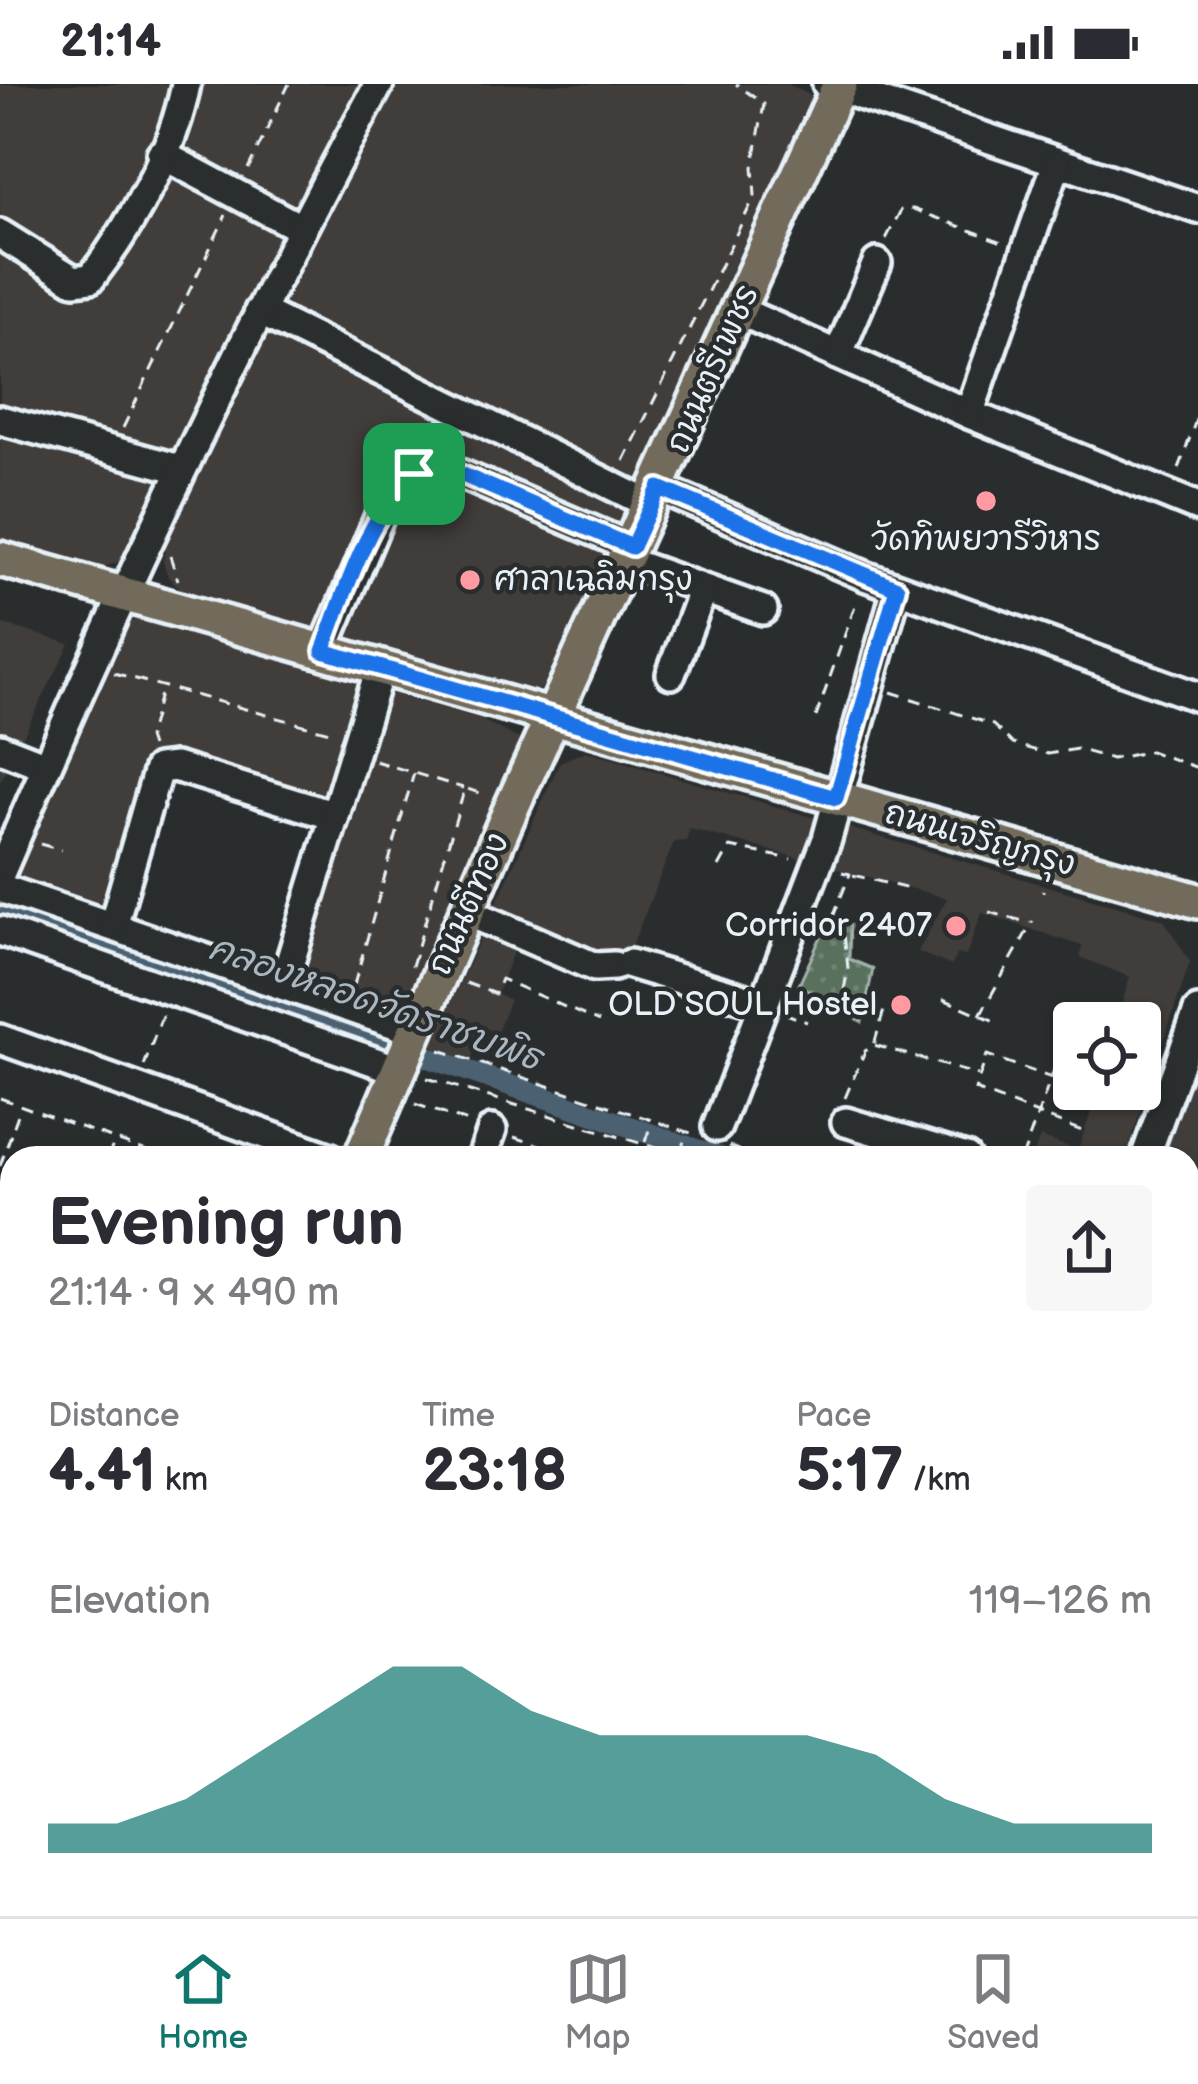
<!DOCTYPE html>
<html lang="en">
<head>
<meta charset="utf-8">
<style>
	:root { --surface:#fff; --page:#f7f7f7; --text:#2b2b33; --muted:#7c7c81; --line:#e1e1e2; --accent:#0f766e }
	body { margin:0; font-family:"Balsamiq Sans","Playpen Sans Thai",sans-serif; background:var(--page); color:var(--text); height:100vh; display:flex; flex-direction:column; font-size:45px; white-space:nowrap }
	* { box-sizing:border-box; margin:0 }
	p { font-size:39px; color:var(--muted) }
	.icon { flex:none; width:66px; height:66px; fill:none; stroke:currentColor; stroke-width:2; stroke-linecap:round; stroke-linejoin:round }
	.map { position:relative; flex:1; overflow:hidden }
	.side { position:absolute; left:0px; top:1062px; width:1200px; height:771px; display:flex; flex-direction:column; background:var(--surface); border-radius:36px 36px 0 0; box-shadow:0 3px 9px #0004 }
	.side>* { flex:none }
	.tools { position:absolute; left:1053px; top:918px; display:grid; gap:24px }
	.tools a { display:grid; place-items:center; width:108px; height:108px; border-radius:12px; background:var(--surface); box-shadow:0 3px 9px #0004; font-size:60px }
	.pin { position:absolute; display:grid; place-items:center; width:102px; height:102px; color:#fff; margin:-51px; border-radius:24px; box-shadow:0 6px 18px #0006 }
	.round { display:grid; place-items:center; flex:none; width:126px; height:126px; border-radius:12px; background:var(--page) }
	.overview { display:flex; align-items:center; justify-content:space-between; height:204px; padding:0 48px }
	h1 { font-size:66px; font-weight:700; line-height:90px }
	.metrics { display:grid; grid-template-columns:repeat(3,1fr); gap:18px; height:204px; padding:12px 48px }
	.metrics div { display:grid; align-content:center }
	.metrics b { font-size:60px; font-weight:700 }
	.metrics small { font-size:33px; font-weight:400 }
	.metrics p { font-size:33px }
	.chart { height:336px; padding:24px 48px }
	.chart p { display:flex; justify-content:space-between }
	.chart svg { width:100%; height:216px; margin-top:12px; fill:var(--accent); opacity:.7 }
	.status { display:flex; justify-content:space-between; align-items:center; height:84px; padding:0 60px; background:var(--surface); direction:ltr }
	.status svg { height:33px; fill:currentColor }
	.menu { display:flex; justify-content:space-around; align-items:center; height:168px; border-top:3px solid var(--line); background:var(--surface); font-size:33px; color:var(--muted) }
	.menu a { display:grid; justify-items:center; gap:6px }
	.menu .on { color:var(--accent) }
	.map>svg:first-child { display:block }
	.built { fill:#3f3e3a }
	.grass { fill:url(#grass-dots); stroke:#a0b0aa; stroke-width:3 }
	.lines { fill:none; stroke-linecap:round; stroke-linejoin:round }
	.canal { stroke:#4c616f; stroke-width:21 }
	.minor-casing { stroke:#e8f1f8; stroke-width:36 }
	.major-casing { stroke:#e8f1f8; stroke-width:42 }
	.path { stroke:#e8f1f8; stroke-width:3; stroke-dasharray:12 9; stroke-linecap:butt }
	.minor { stroke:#2a2d2e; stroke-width:27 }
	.major { stroke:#726b5a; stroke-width:33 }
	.route-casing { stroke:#fff; stroke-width:24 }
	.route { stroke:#1a73e8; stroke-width:15 }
	.poi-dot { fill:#ff9aa2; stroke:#2a2d2e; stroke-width:4.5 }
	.labels { text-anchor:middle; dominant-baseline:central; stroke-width:9; stroke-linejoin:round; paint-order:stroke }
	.street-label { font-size:33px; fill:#e8f1f8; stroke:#2a2d2e }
	.poi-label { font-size:33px; fill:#e8f1f8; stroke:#2a2d2e; text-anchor:end }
	.water-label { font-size:36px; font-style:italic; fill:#aab7c1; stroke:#2a2d2e }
</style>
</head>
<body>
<div class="status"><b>21:14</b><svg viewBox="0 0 49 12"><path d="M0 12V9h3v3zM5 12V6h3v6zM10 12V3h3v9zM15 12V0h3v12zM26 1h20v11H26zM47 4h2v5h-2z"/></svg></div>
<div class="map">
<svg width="1198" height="1832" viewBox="0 0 1198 1832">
	<defs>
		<pattern id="grass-dots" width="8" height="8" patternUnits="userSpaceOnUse" patternTransform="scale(3)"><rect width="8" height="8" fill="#586f5c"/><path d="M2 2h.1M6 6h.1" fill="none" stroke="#708474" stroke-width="1.8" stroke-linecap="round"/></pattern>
	</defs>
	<rect width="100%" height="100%" fill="#2a2d2e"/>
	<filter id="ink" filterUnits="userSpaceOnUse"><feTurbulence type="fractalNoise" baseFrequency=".00833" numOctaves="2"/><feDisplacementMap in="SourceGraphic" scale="24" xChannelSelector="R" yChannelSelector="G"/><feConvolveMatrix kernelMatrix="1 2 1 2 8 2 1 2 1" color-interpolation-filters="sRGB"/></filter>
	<g filter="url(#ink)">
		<g class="built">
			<polygon points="0,0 359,0 135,454 119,478 100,484 0,461"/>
			<polygon points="390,0 788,0 815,14 551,600 535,607 184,508 168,493 163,477 167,456 267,243"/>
			<polygon points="136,535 480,635 519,655 519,671 401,937 295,898 341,730 169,679 108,833 22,803 16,793 13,776 119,549"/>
			<polygon points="0,539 70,560 0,698"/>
			<polygon points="586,667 1164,836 1190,878 1125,1074 1032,1074 1040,1053 1078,1066 1099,1005 1140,1005 1140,939 1116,939 1130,893 1080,873 1082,862 982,829 966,872 956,870 952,882 918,868 947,814 690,745 686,757 674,758 616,901 517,857 497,910 510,916 497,948 484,944 468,982 431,964 560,678"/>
			<polygon points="1198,977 1198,1218 1188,1214 1188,1074 1162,1074"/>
		</g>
		<polygon class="grass" points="829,835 850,841 849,875 873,885 862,938 799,901"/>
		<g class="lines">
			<g class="canal">
				<polyline points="8,829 721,1074"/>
				<polyline points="1188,1227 1198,1231"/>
			</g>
			<g class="minor-casing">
				<g id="minor">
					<polyline points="827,0 1198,125"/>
					<polyline points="161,70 300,144"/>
					<path d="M0,150L74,196L91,194C132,141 174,66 186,0"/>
					<polyline points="259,227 651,421"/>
					<polyline points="740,227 969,330 1198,423"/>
					<polyline points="838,271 877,179"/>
					<polyline points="969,330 1057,79"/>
					<polyline points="0,336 180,385"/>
					<polyline points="659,404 865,492 1198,613"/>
					<polyline points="625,477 763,526"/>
					<polyline points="323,567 384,422 421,386 451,386 631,463"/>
					<polyline points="671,590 703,505"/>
					<polyline points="0,664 46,682"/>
					<path d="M0,790C115,520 239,257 379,0"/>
					<polyline points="0,804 413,946"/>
					<polyline points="468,828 595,883 614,882"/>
					<polyline points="113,842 158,685 175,683 335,732"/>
					<polyline points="0,847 396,985"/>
					<polyline points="630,880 760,919"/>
					<polyline points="284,898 380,584"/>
					<polyline points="0,955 331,1074"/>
					<polyline points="846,1038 966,1074"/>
					<polyline points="717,1043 827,755 897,504"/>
					<polyline points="482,1074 492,1046"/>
					<polyline points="1145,1074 1198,927"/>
					<polyline points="1188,1152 1198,1155"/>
					<polyline points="1188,1690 1198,1693"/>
					<polyline points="229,1821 259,1832"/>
					<polyline points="576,1821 579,1822"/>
					<polyline points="1054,1821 1090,1832"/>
					<polyline points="442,1832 446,1821"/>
					<polyline points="649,1832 653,1821"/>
					<polyline points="719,1832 723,1821"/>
					<polyline points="872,1832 876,1821"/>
					<polyline points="1022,1832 1029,1821"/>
				</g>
			</g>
			<g class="major-casing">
				<g id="major">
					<polyline points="0,475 1198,817"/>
					<polyline points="361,1074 510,727 840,0"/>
					<polyline points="67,1832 71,1821"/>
				</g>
			</g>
			<g class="path">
				<polyline points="248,85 289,0"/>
				<polyline points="886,155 901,126 913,125 1002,158"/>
				<polyline points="123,344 226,131"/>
				<polyline points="624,377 755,112 753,83 764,20 736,0"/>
				<polyline points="1179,385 1198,330"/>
				<polyline points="170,472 178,496"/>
				<polyline points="114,589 333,649"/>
				<polyline points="891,608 993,641 1013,660 1048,670 1077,665 1112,675 1150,667 1198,684"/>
				<polyline points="816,633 857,516"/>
				<polyline points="151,663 148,654 162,603"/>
				<polyline points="375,677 463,704"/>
				<polyline points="40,760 61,766"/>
				<polyline points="719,783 730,763 791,775"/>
				<polyline points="842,788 850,790 831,838 843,841 848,884 843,912 884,926 874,961"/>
				<polyline points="853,791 909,805"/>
				<polyline points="1043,808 1043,806"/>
				<polyline points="989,828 1030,839"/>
				<polyline points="412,882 465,704 485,711"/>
				<polyline points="466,899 495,910 501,895 599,938"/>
				<polyline points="354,901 414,689"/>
				<polyline points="943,915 997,938"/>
				<polyline points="784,929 807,938"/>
				<polyline points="980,931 1033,837"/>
				<polyline points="440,966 697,1051"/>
				<polyline points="144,982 163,929"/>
				<polyline points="427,994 689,1074"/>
				<polyline points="1074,1002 987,971 975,1006 1082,1047"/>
				<polyline points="1082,1005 1093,1009"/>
				<polyline points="0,1014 166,1074"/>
				<polyline points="845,1014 865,967 874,961 978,991"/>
				<polyline points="415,1020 471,1039"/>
				<polyline points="514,1053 581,1074"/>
				<polyline points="645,1058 651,1040"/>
				<polyline points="729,1062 759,1074"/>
				<polyline points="680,1069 686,1051"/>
				<polyline points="108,1074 114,1058"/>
				<polyline points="820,1074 827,1056"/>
				<polyline points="1022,1074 1063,961"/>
				<polyline points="0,1082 21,1022"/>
				<polyline points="0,1160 12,1164"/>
				<polyline points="1188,1216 1198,1219"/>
				<polyline points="1188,1243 1198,1246"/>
				<polyline points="1188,1255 1198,1258"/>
				<polyline points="0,1315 12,1319"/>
				<polyline points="1188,1344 1198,1347"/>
				<polyline points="1188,1357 1198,1360"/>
				<polyline points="0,1366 12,1334"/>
				<polyline points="1188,1390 1198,1380"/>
				<polyline points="0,1519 12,1524"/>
				<polyline points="0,1576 12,1581"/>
				<polyline points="0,1589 12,1594"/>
				<polyline points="1188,1602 1198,1584"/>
				<polyline points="1188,1642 1198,1644"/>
				<polyline points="0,1683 12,1683"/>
				<polyline points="0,1703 12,1708"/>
				<polyline points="0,1744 11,1756 0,1785"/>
				<polyline points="8,1832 12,1820"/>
			</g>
			<use href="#minor" class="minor"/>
			<use href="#major" class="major"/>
		</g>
	</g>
	<g class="lines" filter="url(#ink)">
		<g class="route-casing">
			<path id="route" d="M432,385L451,386L632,463L659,404L897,504L836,714L323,567C342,519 377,394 432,385Z"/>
		</g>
		<use href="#route" class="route"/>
	</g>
	<g class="poi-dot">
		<circle cx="986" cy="417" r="12"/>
		<circle cx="470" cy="496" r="12"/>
		<circle cx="956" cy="842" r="12"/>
		<circle cx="901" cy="921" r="12"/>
	</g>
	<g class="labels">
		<g class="street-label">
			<text transform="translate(713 285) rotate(-66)">ถนนตรีเพชร</text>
			<text transform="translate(980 755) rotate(16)">ถนนเจริญกรุง</text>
			<text transform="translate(469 820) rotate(-66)">ถนนตีทอง</text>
		</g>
		<g class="poi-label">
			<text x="986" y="456" text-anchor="middle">วัดทิพยวารีวิหาร</text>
			<text x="494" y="496" text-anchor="start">ศาลาเฉลิมกรุง</text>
			<text x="932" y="842">Corridor 2407</text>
			<text x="877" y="921">OLD SOUL Hostel</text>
		</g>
		<g class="water-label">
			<text transform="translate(375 920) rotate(19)">คลองหลอดวัดราชบพิธ</text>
		</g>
	</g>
</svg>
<div class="tools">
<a><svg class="icon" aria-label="locate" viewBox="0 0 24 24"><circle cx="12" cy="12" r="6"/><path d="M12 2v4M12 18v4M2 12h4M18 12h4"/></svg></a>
</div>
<div class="pin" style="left:414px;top:390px;background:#1e9e55"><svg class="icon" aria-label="arrive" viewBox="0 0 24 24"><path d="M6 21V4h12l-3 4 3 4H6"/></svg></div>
<section class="side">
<div class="overview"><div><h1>Evening run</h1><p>21:14 · 9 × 490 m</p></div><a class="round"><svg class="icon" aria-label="share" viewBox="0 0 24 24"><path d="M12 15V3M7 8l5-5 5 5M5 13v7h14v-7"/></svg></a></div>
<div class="metrics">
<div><p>Distance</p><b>4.41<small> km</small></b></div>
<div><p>Time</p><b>23:18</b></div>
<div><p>Pace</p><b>5:17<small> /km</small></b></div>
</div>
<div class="chart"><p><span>Elevation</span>119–126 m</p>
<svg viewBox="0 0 160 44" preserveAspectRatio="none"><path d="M0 44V38L10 38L20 33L30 24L40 15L50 6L60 6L70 15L80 20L90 20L100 20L110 20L120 24L130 33L140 38L150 38L160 38V44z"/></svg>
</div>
</section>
</div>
<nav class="menu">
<a class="on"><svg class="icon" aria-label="home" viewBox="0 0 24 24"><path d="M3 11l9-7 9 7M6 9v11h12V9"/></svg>Home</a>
<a><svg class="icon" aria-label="map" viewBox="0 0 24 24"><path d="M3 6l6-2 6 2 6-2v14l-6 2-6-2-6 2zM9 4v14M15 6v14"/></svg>Map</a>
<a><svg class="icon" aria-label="saved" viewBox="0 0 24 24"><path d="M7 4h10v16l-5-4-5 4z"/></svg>Saved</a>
</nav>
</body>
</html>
